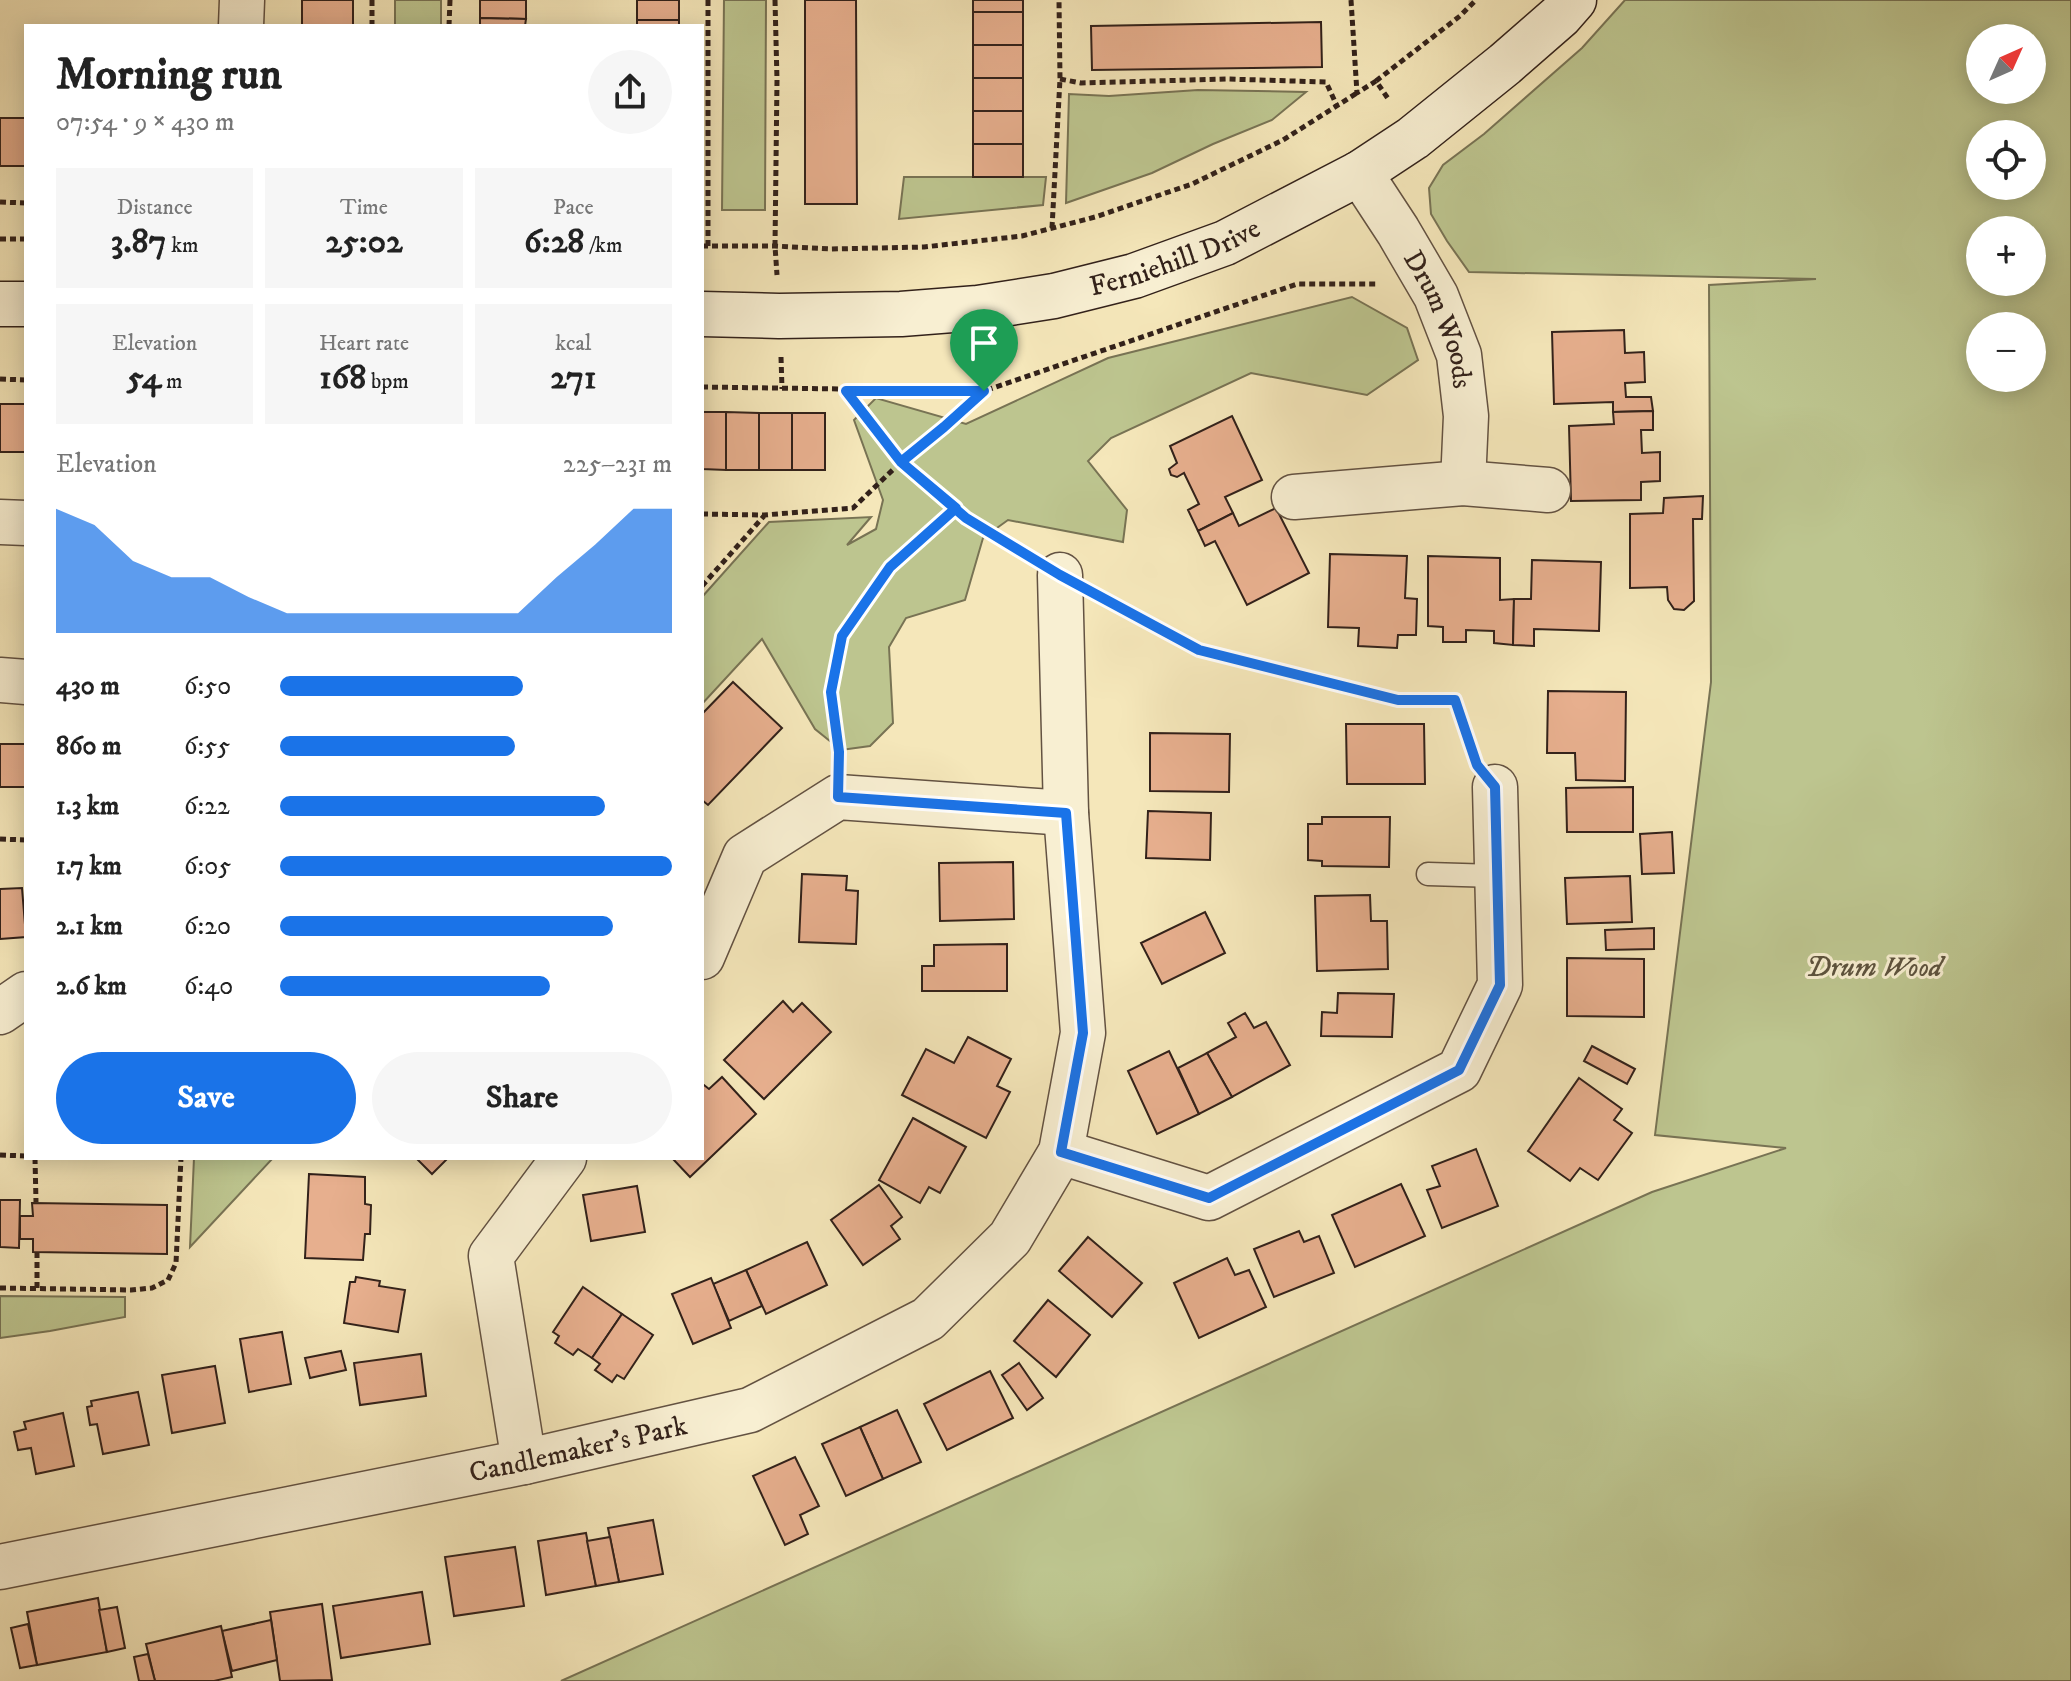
<!DOCTYPE html>
<html lang="en">
<head>
<meta charset="utf-8">
<style>
	:root { --surface:#fff; --page:#f6f6f6; --text:#222; --muted:#767676; --accent:#1a73e8 }
	body { margin:0; font-family:"IM FELL DW Pica",serif; background:var(--page); color:var(--text); height:100vh; display:flex; flex-direction:column; font-size:30px; white-space:nowrap }
	* { box-sizing:border-box; margin:0 }
	p { font-size:26px; color:var(--muted) }
	.icon { flex:none; width:44px; height:44px; fill:none; stroke:currentColor; stroke-width:2; stroke-linecap:round; stroke-linejoin:round }
	.map { position:relative; flex:1; overflow:hidden }
	.details { position:absolute; left:24px; top:24px; width:680px; height:1136px; display:flex; flex-direction:column; background:var(--surface); border-radius:0px; box-shadow:0 4px 20px #0003 }
	.details>* { flex:none }
	.needle { width:52px; rotate:45deg }
	.fabs { position:absolute; left:1966px; top:24px; display:grid; gap:16px }
	.fabs a { display:grid; place-items:center; width:80px; height:80px; border-radius:50%; background:var(--surface); box-shadow:0 4px 20px #0003; font-size:40px }
	.pin { position:absolute; display:grid; place-items:center; width:68px; height:68px; color:#fff; margin:-82px -34px; border-radius:50% 50% 50% 0; rotate:-45deg; box-shadow:0 0 8px #0007 }
	.pin .icon { rotate:45deg }
	.round { display:grid; place-items:center; flex:none; width:84px; height:84px; border-radius:42px; background:var(--page) }
	.summary { display:flex; align-items:center; justify-content:space-between; height:136px; padding:0 32px }
	h1 { font-size:44px; font-weight:700; line-height:60px }
	.stats { display:grid; grid-template-columns:repeat(3,1fr); gap:12px; height:136px; padding:8px 32px }
	.stats div { display:grid; align-content:center; border-radius:0px; background:var(--page); text-align:center }
	.stats b { font-size:34px; font-weight:700 }
	.stats small { font-size:22px; font-weight:400 }
	.stats p { font-size:22px }
	.chart { height:224px; padding:16px 32px }
	.chart p { display:flex; justify-content:space-between }
	.chart svg { width:100%; height:144px; margin-top:8px; fill:var(--accent); opacity:.7 }
	.button { display:flex; gap:16px; margin-top:auto; padding:16px 32px }
	.button a { flex:1; height:92px; border-radius:48px; background:var(--accent); color:#fff; font-size:32px; font-weight:700; line-height:92px; text-align:center }
	.button a+a { background:var(--page); color:var(--text) }
	ul { padding:0 32px; list-style:none; font-size:26px }
	li { display:grid; grid-template-columns:128px 96px 1fr; align-items:center; height:60px }
	li i { height:20px; border-radius:10px; background:var(--accent) }
	.map>svg:first-child { display:block }
	.green { fill:#bdc58f; stroke:#787354; stroke-width:2; fill-rule:evenodd }
	.building { fill:#e7af8e; stroke:#32211a; stroke-width:2 }
	.lines { fill:none; stroke-linecap:round; stroke-linejoin:round }
	.service-casing { stroke:#635242; stroke-width:25 }
	.minor-casing { stroke:#635242; stroke-width:47 }
	.secondary-casing { stroke:#32211a; stroke-width:47 }
	.path { stroke:#32211a; stroke-width:5; stroke-dasharray:6 4; stroke-linecap:butt }
	.service { stroke:#f8efd2; stroke-width:22 }
	.minor { stroke:#f8efd2; stroke-width:44 }
	.secondary { stroke:#f8efd2; stroke-width:44 }
	.route-casing { stroke:#fff; stroke-width:16 }
	.route { stroke:#1a73e8; stroke-width:10 }
	.labels { text-anchor:middle; dominant-baseline:central; stroke-width:6; stroke-linejoin:round; paint-order:stroke }
	.street-label { font-size:28px; fill:#32211a; stroke:#f8efd2 }
	.park-label { font-size:28px; font-style:italic; fill:#5c523d; stroke:#f8efd2 }
</style>
</head>
<body>
<div class="map">
<svg width="2071" height="1681" viewBox="0 0 2071 1681">
	<rect width="100%" height="100%" fill="#f5e7ba"/>
	<filter id="stains"><feTurbulence type="fractalNoise" baseFrequency=".0025" numOctaves="4"/><feColorMatrix values="0 0 0 0 .2 0 0 0 0 .09 0 0 0 0 .02 0 0 0 .5 -.17"/></filter>
	<radialGradient id="worn" r=".72"><stop offset=".6" stop-color="#630" stop-opacity="0"/><stop offset="1" stop-color="#630" stop-opacity=".3"/></radialGradient>
	<g class="green">
		<rect x="395" y="0" width="46" height="26"/>
		<polygon points="724,0 766,0 765,210 722,210"/>
		<path d="M1625,0H2071V1681H561L1652,1192L1786,1148L1655,1135L1711,682L1709,285L1816,279L1469,272L1447,241L1431,214L1429,188L1443,165L1484,134L1582,48ZM1980,38H2032V90H1980ZM1980,134H2032V186H1980ZM1980,230H2032V282H1980ZM1980,326H2032V378H1980Z"/>
		<polygon points="1198,90 1306,92 1272,120 1213,144 1152,173 1066,203 1069,94 1109,96"/>
		<polygon points="904,177 1046,177 1043,205 899,219"/>
		<polygon points="1352,297 1407,328 1418,360 1367,395 1251,373 1111,438 1088,461 1127,510 1123,542 1008,520 983,538 965,600 906,618 889,647 893,723 870,746 841,750 815,729 762,639 702,704 702,597 769,522 871,517 847,545 876,529 883,500 854,420 876,398 966,424 1108,358"/>
		<polygon points="194,1158 273,1158 190,1247"/>
		<polygon points="0,1296 125,1297 125,1317 50,1331 0,1338"/>
	</g>
	<g class="building">
		<rect x="302" y="0" width="51" height="26"/>
		<polygon points="480,0 526,0 526,19 480,18"/>
		<rect x="637" y="0" width="42" height="20"/>
		<polygon points="805,0 856,0 857,204 805,204"/>
		<rect x="973" y="0" width="50" height="12"/>
		<rect x="973" y="12" width="50" height="33"/>
		<polygon points="480,18 526,19 525,26 480,26"/>
		<rect x="637" y="20" width="42" height="6"/>
		<polygon points="1321,22 1322,67 1092,70 1091,26"/>
		<rect x="973" y="45" width="50" height="33"/>
		<rect x="973" y="78" width="50" height="33"/>
		<rect x="973" y="111" width="50" height="33"/>
		<rect x="0" y="118" width="26" height="48"/>
		<rect x="973" y="144" width="50" height="33"/>
		<polygon points="1624,330 1625,353 1644,352 1645,382 1625,383 1626,397 1651,397 1653,411 1613,412 1613,402 1554,404 1552,332"/>
		<rect x="0" y="404" width="26" height="48"/>
		<polygon points="1653,411 1653,430 1641,430 1642,453 1660,452 1660,481 1641,482 1641,500 1571,501 1569,426 1614,424 1613,412"/>
		<polygon points="702,412 726,412 726,470 702,469"/>
		<polygon points="726,412 759,413 759,470 726,470"/>
		<rect x="759" y="413" width="33" height="57"/>
		<rect x="792" y="413" width="33" height="57"/>
		<polygon points="1232,416 1262,480 1225,497 1233,513 1198,531 1188,510 1199,504 1184,473 1177,477 1171,475 1169,469 1177,463 1170,446"/>
		<polygon points="1703,496 1702,519 1693,519 1694,601 1684,610 1674,609 1668,600 1667,587 1630,588 1630,514 1663,513 1664,498"/>
		<polygon points="1276,508 1309,573 1247,605 1215,541 1205,546 1198,531 1233,513 1239,526"/>
		<polygon points="1330,554 1407,556 1405,598 1417,599 1416,635 1398,635 1397,648 1358,646 1359,628 1328,627"/>
		<polygon points="1428,556 1500,558 1500,600 1514,599 1513,645 1494,643 1494,631 1466,630 1466,642 1443,642 1443,627 1428,626"/>
		<polygon points="1532,560 1601,562 1599,631 1534,629 1534,646 1513,645 1514,599 1531,599"/>
		<polygon points="733,682 782,728 708,805 702,800 702,714"/>
		<polygon points="1548,691 1626,692 1625,781 1576,780 1575,753 1547,753"/>
		<polygon points="1346,724 1424,724 1425,784 1347,784"/>
		<polygon points="1150,733 1230,734 1229,792 1150,791"/>
		<rect x="0" y="744" width="26" height="43"/>
		<polygon points="1633,787 1633,832 1567,832 1566,788"/>
		<polygon points="1148,811 1211,813 1210,860 1146,858"/>
		<polygon points="1322,817 1390,817 1389,867 1322,866 1322,861 1308,860 1308,824 1322,824"/>
		<polygon points="1672,832 1674,873 1642,874 1640,834"/>
		<polygon points="1013,862 1014,919 940,921 939,863"/>
		<polygon points="802,874 847,876 846,890 858,891 856,944 799,942"/>
		<polygon points="1630,876 1632,922 1567,924 1565,878"/>
		<polygon points="22,888 26,937 0,939 0,889"/>
		<polygon points="1370,895 1371,921 1387,921 1388,969 1317,971 1315,896"/>
		<polygon points="1205,912 1225,953 1162,984 1141,943"/>
		<polygon points="1654,928 1654,949 1606,950 1605,930"/>
		<polygon points="1007,944 1007,991 922,991 922,966 934,966 934,945"/>
		<polygon points="1567,958 1644,959 1644,1017 1567,1016"/>
		<polygon points="1338,993 1394,994 1392,1037 1321,1036 1322,1012 1337,1013"/>
		<polygon points="783,1001 793,1012 802,1003 831,1032 764,1099 724,1060"/>
		<polygon points="1245,1013 1254,1028 1266,1022 1290,1065 1232,1097 1207,1053 1236,1037 1228,1023"/>
		<polygon points="968,1037 1011,1059 997,1086 1010,1092 986,1138 902,1095 926,1049 954,1063"/>
		<polygon points="1592,1046 1635,1069 1627,1084 1584,1061"/>
		<polygon points="1169,1051 1199,1114 1157,1134 1128,1071"/>
		<polygon points="1207,1053 1232,1097 1199,1114 1178,1068"/>
		<polygon points="722,1077 756,1114 690,1177 672,1158 702,1158 702,1087 704,1085 709,1089"/>
		<polygon points="1579,1078 1622,1109 1614,1120 1632,1133 1598,1180 1580,1168 1570,1181 1528,1151"/>
		<polygon points="913,1118 966,1147 940,1193 929,1187 920,1203 879,1180"/>
		<polygon points="1476,1149 1498,1206 1442,1228 1427,1190 1440,1186 1432,1166"/>
		<polygon points="416,1158 448,1158 432,1174"/>
		<polygon points="309,1174 365,1177 365,1204 371,1205 370,1234 365,1234 363,1260 305,1258"/>
		<polygon points="1401,1184 1425,1236 1355,1267 1332,1215"/>
		<polygon points="879,1185 902,1217 891,1226 900,1239 863,1265 831,1220"/>
		<polygon points="637,1186 645,1232 591,1241 583,1195"/>
		<polygon points="0,1200 20,1200 19,1248 0,1247"/>
		<polygon points="32,1203 167,1205 167,1254 33,1252 33,1239 20,1239 20,1216 33,1216"/>
		<polygon points="1299,1231 1304,1242 1319,1236 1334,1273 1274,1297 1254,1249"/>
		<polygon points="1088,1237 1142,1283 1112,1317 1059,1271"/>
		<polygon points="807,1242 827,1285 766,1314 746,1270"/>
		<polygon points="1227,1258 1235,1275 1249,1270 1266,1307 1199,1338 1174,1283"/>
		<polygon points="746,1270 762,1306 729,1321 713,1284"/>
		<polygon points="356,1277 380,1281 379,1286 405,1290 398,1332 344,1323 350,1282 355,1282"/>
		<polygon points="711,1278 731,1328 693,1344 672,1294"/>
		<polygon points="583,1287 622,1314 592,1358 578,1349 573,1355 555,1343 559,1336 553,1332"/>
		<polygon points="1048,1300 1090,1335 1056,1377 1014,1341"/>
		<polygon points="622,1314 653,1335 624,1379 617,1375 612,1382 595,1370 600,1364 592,1358"/>
		<polygon points="282,1332 291,1384 249,1392 240,1339"/>
		<polygon points="341,1351 346,1370 310,1378 305,1358"/>
		<polygon points="421,1354 426,1396 360,1405 354,1363"/>
		<polygon points="1019,1363 1043,1398 1027,1410 1002,1375"/>
		<polygon points="215,1366 225,1423 172,1433 162,1375"/>
		<polygon points="990,1371 1013,1418 947,1450 924,1404"/>
		<polygon points="138,1392 149,1445 103,1454 97,1424 90,1425 87,1407 92,1406 91,1401"/>
		<polygon points="897,1410 921,1462 883,1479 860,1427"/>
		<polygon points="63,1413 74,1466 36,1474 31,1448 18,1450 14,1432 26,1429 24,1422"/>
		<polygon points="860,1427 883,1479 846,1496 822,1444"/>
		<polygon points="795,1457 819,1506 800,1515 808,1534 785,1545 753,1476"/>
		<polygon points="653,1520 663,1574 619,1582 608,1528"/>
		<polygon points="586,1533 596,1586 546,1595 538,1541"/>
		<polygon points="610,1537 619,1582 596,1586 587,1541"/>
		<polygon points="515,1547 524,1606 454,1616 445,1557"/>
		<polygon points="422,1592 430,1644 341,1658 333,1606"/>
		<polygon points="98,1598 107,1652 37,1665 27,1612"/>
		<polygon points="322,1604 332,1680 280,1681 270,1612"/>
		<polygon points="117,1607 125,1648 107,1652 99,1610"/>
		<polygon points="271,1620 277,1660 232,1671 222,1631"/>
		<polygon points="28,1624 37,1665 20,1668 11,1628"/>
		<polygon points="221,1626 232,1677 214,1681 155,1681 146,1644"/>
		<polygon points="148,1654 155,1681 139,1681 134,1657"/>
	</g>
	<g class="lines">
		<g class="service-casing">
			<polyline id="service" points="1428,874 1496,876"/>
		</g>
		<g class="minor-casing">
			<g id="minor">
				<polyline points="241,26 242,0"/>
				<path id="s1" d="M1360,173L1398,231L1436,296L1459,355L1466,416L1463,483"/>
				<polyline points="1294,497 1463,483 1548,490"/>
				<polyline points="0,522 26,523"/>
				<polyline points="0,680 26,682"/>
				<polyline points="702,957 745,856 838,797 1066,813"/>
				<polyline points="0,1012 26,994"/>
				<polyline points="1061,1152 1209,1198 1459,1070 1500,985 1495,787"/>
				<polyline points="524,1462 491,1256 564,1158"/>
				<path id="s2" d="M0,1567L524,1462L750,1410L928,1319L1010,1238L1061,1152L1083,1033L1066,813L1060,575"/>
			</g>
		</g>
		<g class="secondary-casing">
			<g id="secondary">
				<polyline points="0,304 26,304"/>
				<path id="s3" d="M702,314L779,316L901,314L978,308L1054,296L1134,276L1225,243L1360,173L1413,138L1505,64L1560,16L1574,0"/>
			</g>
		</g>
		<g class="path">
			<polyline points="775,0 777,80 775,246 777,275"/>
			<polyline points="1351,0 1357,93 1376,81 1389,100"/>
			<polyline points="372,26 372,0"/>
			<polyline points="449,26 450,0"/>
			<polyline points="1060,79 1081,83 1227,79 1326,82 1337,106"/>
			<polyline points="1376,81 1460,16 1476,0"/>
			<polyline points="0,202 26,203"/>
			<polyline points="1052,228 1060,79 1059,0"/>
			<polyline points="0,239 26,239"/>
			<polyline points="702,246 775,246 831,249 924,247 1022,236 1095,217 1192,184 1283,140 1357,93"/>
			<polyline points="708,246 708,0"/>
			<polyline points="781,357 782,389"/>
			<polyline points="0,379 26,380"/>
			<polyline points="702,387 983,391"/>
			<polyline points="846,391 901,462 966,518 1026,554"/>
			<polyline points="702,514 764,515 853,508 901,462 944,427 984,391 1297,284 1378,284"/>
			<polyline points="702,586 764,516"/>
			<polyline points="1104,598 1199,650 1398,700 1455,700 1473,753"/>
			<polyline points="839,756 831,692 842,636 890,567 955,508"/>
			<polyline points="0,839 26,840"/>
			<polyline points="0,1155 26,1156"/>
			<polyline points="35,1158 36,1202"/>
			<polyline points="0,1288 131,1290 152,1288 168,1280 176,1263 181,1158"/>
			<polyline points="37,1288 37,1252"/>
		</g>
		<use href="#service" class="service"/>
		<use href="#minor" class="minor"/>
		<use href="#secondary" class="secondary"/>
	</g>
	<g class="lines">
		<g class="route-casing">
			<polyline id="route" points="984,391 944,427 901,462 956,508 890,567 842,636 831,692 839,752 838,797 1066,813 1083,1033 1061,1152 1209,1198 1459,1070 1500,985 1495,787 1477,765 1455,700 1398,700 1199,650 1060,575 966,518 901,462 846,391 984,391"/>
		</g>
		<use href="#route" class="route"/>
	</g>
	<g class="labels">
		<g class="street-label">
			<text stroke="none"><textPath href="#s3" startOffset="480">Ferniehill Drive</textPath></text>
			<text stroke="none"><textPath href="#s1" startOffset="168">Drum Woods</textPath></text>
			<text stroke="none"><textPath href="#s2" startOffset="590">Candlemaker's Park</textPath></text>
		</g>
		<g class="park-label">
			<text x="1874" y="967">Drum Wood</text>
		</g>
	</g>
	<rect width="100%" height="100%" filter="url(#stains)"/>
	<rect width="100%" height="100%" fill="url(#worn)"/>
</svg>
<div class="fabs">
<a><svg class="needle" viewBox="-14 -14 28 28"><path d="M0-13l5 13h-10z" fill="#e53935"/><path d="M0 13l5-13h-10z" fill="#767676"/></svg></a>
<a><svg class="icon" aria-label="locate" viewBox="0 0 24 24"><circle cx="12" cy="12" r="6"/><path d="M12 2v4M12 18v4M2 12h4M18 12h4"/></svg></a>
<a>+</a>
<a>−</a>
</div>
<div class="pin" style="left:984px;top:391px;background:#1e9e55"><svg class="icon" aria-label="arrive" viewBox="0 0 24 24"><path d="M6 21V4h12l-3 4 3 4H6"/></svg></div>
<section class="details">
<div class="summary"><div><h1>Morning run</h1><p>07:54 · 9 × 430 m</p></div><a class="round"><svg class="icon" aria-label="share" viewBox="0 0 24 24"><path d="M12 15V3M7 8l5-5 5 5M5 13v7h14v-7"/></svg></a></div>
<div class="stats">
<div><p>Distance</p><b>3.87<small> km</small></b></div>
<div><p>Time</p><b>25:02</b></div>
<div><p>Pace</p><b>6:28<small> /km</small></b></div>
</div>
<div class="stats">
<div><p>Elevation</p><b>54<small> m</small></b></div>
<div><p>Heart rate</p><b>168<small> bpm</small></b></div>
<div><p>kcal</p><b>271</b></div>
</div>
<div class="chart"><p><span>Elevation</span>225–231 m</p>
<svg viewBox="0 0 160 44" preserveAspectRatio="none"><path d="M0 44V6L10 11L20 22L30 27L40 27L50 33L60 38L70 38L80 38L90 38L100 38L110 38L120 38L130 27L140 17L150 6L160 6V44z"/></svg>
</div>
<ul>
<li><b>430 m</b>6:50<i style="width:62%"></i></li>
<li><b>860 m</b>6:55<i style="width:60%"></i></li>
<li><b>1.3 km</b>6:22<i style="width:83%"></i></li>
<li><b>1.7 km</b>6:05<i style="width:100%"></i></li>
<li><b>2.1 km</b>6:20<i style="width:85%"></i></li>
<li><b>2.6 km</b>6:40<i style="width:69%"></i></li>
</ul>
<div class="button"><a>Save</a><a>Share</a></div>
</section>
</div>
</body>
</html>
